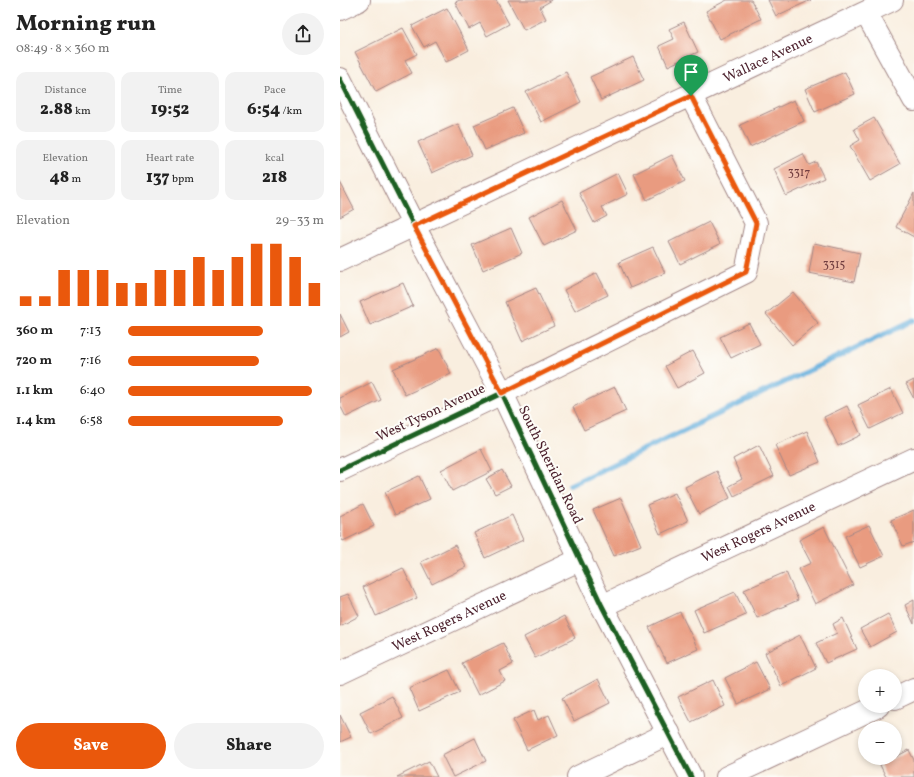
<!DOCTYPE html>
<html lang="en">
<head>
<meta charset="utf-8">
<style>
	:root { --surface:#fff; --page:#f2f2f2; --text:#222; --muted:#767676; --accent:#ea580c }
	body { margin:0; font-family:Vollkorn,serif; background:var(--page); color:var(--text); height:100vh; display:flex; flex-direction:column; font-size:15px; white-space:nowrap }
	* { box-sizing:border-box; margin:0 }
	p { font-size:13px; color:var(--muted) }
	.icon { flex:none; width:22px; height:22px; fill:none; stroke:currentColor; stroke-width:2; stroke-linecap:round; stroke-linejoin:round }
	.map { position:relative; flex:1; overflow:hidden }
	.panel { display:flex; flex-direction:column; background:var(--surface); width:340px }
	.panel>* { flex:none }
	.buttons { position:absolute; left:518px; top:669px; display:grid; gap:8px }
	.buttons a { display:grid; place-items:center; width:44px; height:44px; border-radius:50%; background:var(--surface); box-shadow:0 2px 6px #0003; font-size:20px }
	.pin { position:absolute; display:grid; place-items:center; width:34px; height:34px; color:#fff; margin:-41px -17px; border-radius:50% 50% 50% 0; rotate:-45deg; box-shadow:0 0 4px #0007 }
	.pin .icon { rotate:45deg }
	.round { display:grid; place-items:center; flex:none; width:42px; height:42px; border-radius:21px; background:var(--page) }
	.summary { display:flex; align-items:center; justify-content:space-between; height:68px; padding:0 16px }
	h1 { font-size:22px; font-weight:800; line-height:30px }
	.figures { display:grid; grid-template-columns:repeat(3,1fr); gap:6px; height:68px; padding:4px 16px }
	.figures div { display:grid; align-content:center; border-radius:10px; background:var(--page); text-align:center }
	.figures b { font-size:17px; font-weight:800 }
	.figures small { font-size:11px; font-weight:400 }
	.figures p { font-size:11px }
	.chart { height:112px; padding:8px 16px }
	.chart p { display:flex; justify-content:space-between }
	.chart svg { width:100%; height:72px; margin-top:4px; stroke:var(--accent); stroke-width:6 }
	.primary-button { display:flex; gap:8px; margin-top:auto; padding:8px 16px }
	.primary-button a { flex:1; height:46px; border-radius:24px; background:var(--accent); color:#fff; font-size:16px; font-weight:800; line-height:46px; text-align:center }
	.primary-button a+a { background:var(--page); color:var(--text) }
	ul { padding:0 16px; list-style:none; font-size:13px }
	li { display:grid; grid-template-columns:64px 48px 1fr; align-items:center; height:30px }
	li i { height:10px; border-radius:5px; background:var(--accent) }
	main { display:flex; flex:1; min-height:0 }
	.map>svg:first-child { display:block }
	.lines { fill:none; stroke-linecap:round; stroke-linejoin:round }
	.stream { stroke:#65afdd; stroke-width:5.5 }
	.building { fill:#e99b80 }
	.minor-casing { stroke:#a28685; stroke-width:24 }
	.minor { stroke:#fff; stroke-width:22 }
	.cycleway-casing { stroke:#fdfcf7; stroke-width:8 }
	.cycleway { stroke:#1b5e20; stroke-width:5 }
	.route-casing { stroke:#fff; stroke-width:8 }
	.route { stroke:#ea580c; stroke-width:5 }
	.labels { text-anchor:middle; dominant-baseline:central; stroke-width:4; stroke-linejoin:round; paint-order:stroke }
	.number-label { font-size:12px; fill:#723e40 }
	.street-label { font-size:14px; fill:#4a1f2b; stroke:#fdfcf7 }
</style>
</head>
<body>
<main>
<section class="panel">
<div class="summary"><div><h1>Morning run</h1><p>08:49 · 8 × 360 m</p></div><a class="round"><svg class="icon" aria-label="share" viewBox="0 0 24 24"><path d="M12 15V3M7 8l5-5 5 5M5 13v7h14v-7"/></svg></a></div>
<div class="figures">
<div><p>Distance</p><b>2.88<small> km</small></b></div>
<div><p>Time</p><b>19:52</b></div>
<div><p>Pace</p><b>6:54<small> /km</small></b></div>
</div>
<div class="figures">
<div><p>Elevation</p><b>48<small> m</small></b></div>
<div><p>Heart rate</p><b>137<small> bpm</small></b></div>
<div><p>kcal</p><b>218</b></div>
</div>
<div class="chart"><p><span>Elevation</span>29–33 m</p>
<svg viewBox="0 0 160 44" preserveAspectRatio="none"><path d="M5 44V38M15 44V38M25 44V22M35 44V22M45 44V22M55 44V30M65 44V30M75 44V22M85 44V22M95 44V14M105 44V22M115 44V14M125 44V6M135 44V6M145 44V14M155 44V30"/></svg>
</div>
<ul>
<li><b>360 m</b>7:13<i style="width:69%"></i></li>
<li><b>720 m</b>7:16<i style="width:67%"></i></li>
<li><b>1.1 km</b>6:40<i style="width:94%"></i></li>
<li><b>1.4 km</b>6:58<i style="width:79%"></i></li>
</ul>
<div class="primary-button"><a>Save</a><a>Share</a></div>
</section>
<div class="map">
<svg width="574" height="777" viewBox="0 0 574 777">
	<rect width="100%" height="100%" fill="#fdfcf7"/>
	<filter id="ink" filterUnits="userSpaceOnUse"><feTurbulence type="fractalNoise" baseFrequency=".025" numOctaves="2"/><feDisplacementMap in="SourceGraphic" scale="8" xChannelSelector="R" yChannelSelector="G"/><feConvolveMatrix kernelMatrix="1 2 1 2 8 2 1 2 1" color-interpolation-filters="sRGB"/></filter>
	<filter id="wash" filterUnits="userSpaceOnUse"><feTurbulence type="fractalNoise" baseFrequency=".012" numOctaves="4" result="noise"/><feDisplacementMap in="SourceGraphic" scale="16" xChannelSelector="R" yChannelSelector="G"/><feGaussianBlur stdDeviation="0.9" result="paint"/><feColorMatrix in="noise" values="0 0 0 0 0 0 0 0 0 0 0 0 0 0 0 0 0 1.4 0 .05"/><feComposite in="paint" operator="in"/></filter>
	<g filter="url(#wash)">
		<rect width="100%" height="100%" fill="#f9eedf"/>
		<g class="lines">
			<polyline class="stream" points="230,485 574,320"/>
		</g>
		<g id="blocks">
			<g class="building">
				<polygon points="120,0 156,0 169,24 147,36 140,23 129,29 115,2"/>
				<polygon points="168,0 212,0 200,7 206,19 184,30"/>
				<polygon points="387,0 411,0 421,19 380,39 366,11"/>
				<polygon points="428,0 471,0 436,16"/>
				<polygon points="107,8 129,50 106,62 95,41 84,47 72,26"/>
				<polygon points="344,22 358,52 328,66 319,46 334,39 329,29"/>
				<polygon points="63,28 77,54 65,60 72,73 36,92 15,52"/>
				<polygon points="293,57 304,80 261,100 250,77"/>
				<polygon points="226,72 241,102 201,122 186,92"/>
				<polygon points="505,72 515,94 475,112 465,89"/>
				<polygon points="454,100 464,121 410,147 400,125"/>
				<polygon points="173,108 184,133 145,150 134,125"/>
				<polygon points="534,118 560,164 530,181 510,146 520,140 514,129"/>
				<polygon points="118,124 132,155 92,173 78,142"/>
				<polygon points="463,154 469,165 476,162 484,178 446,196 434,169"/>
				<polygon points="332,155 345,181 307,200 294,174"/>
				<polygon points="278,173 288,194 262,207 267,216 254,223 239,193"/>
				<polygon points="0,182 14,209 0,217"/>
				<polygon points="574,193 574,237 556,227"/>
				<polygon points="222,200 237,230 204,246 189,217"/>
				<polygon points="369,222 380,244 340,264 329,242"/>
				<polygon points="171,228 182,253 143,270 132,245"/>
				<polygon points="474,243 520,253 514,282 469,273"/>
				<polygon points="313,247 325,273 290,288 279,262"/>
				<polygon points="257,273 268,295 235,311 224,290"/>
				<polygon points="63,283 73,306 30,325 20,302"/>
				<polygon points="196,288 214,326 182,341 165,302"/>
				<polygon points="453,292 478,323 452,345 426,314"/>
				<polygon points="0,314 9,332 0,337"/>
				<polygon points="409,323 420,344 391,358 380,337"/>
				<polygon points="99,348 111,374 65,395 53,369"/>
				<polygon points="353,351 365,373 337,388 325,366"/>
				<polygon points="574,380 574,399 566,384"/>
				<polygon points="32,382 41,400 6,417 0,405 0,398"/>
				<polygon points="275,387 286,411 244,430 233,407"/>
				<polygon points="551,389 563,413 530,429 518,405"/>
				<polygon points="507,406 521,435 498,446 484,417"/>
				<polygon points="467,431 480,462 449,475 435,445"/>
				<polygon points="419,445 434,476 394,496 389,486 402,479 393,459"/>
				<polygon points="141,449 152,471 112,491 101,470"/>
				<polygon points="162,470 171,486 155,494 146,479"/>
				<polygon points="377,471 390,498 359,514 345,487"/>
				<polygon points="79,476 90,499 55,515 45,492"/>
				<polygon points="335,493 348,521 320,534 307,505"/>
				<polygon points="281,498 301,545 274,556 253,510"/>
				<polygon points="23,504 34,526 3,541 0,536 0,516"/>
				<polygon points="574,510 574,542 563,546 551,520"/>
				<polygon points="172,515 183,540 145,558 134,533"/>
				<polygon points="529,525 544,556 520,567 505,536"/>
				<polygon points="484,527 513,585 475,604 458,569 471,563 459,540"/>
				<polygon points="115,545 126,567 92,584 81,562"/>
				<polygon points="63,568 77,598 36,616 23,587"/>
				<polygon points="446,572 458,600 417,618 404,590"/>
				<polygon points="395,592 406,615 364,633 354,610"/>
				<polygon points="8,594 19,616 0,626 0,597"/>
				<polygon points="574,600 574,624 565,605"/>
				<polygon points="340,612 358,649 327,663 309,627"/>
				<polygon points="548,614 557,632 530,647 520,629"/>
				<polygon points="224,616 235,638 195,658 184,637"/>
				<polygon points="503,618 517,649 486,663 476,643 497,633 493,624"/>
				<polygon points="460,635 476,668 441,686 425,653"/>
				<polygon points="163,643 173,664 160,671 165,681 138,695 122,663"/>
				<polygon points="416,662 430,689 398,704 385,678"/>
				<polygon points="109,670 120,692 79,711 69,688"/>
				<polygon points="258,679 270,703 234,721 222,698"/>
				<polygon points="373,680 385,706 351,722 338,697"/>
				<polygon points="52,696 63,718 31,734 20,712"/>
				<polygon points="194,710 198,720 209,715 218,735 187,750 173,720"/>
				<polygon points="0,715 11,737 0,742"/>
				<polygon points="135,738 146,761 113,777 102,755"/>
				<polygon points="569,750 574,760 574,777 546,777 540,765"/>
				<polygon points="89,761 97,777 57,777"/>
			</g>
		</g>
	</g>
	<g filter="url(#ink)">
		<use href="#blocks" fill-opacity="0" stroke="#a28685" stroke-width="1"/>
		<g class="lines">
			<g class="minor-casing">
				<g id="minor">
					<polyline points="0,9 19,0"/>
					<polyline points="526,13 574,100"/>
					<polyline points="0,79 74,226 162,393 262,606 351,777"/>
					<path id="s1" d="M0,260L552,0"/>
					<polyline points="0,470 162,393 406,272 416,223 351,96"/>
					<path id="s2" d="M262,606L574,459"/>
					<path id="s3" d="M0,673L241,559"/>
					<polyline points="555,698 574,689"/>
					<polyline points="238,777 329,733"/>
					<polyline points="387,777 538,706"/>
				</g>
			</g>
			<use href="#minor" class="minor"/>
			<g class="cycleway-casing">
				<g id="cycleway">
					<polyline points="0,79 74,226 162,393 262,606 351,777"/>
					<polyline points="0,470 162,393 406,272 416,223 351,96"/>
				</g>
			</g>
			<use href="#cycleway" class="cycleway"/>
		</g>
	</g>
	<g class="lines" filter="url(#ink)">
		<g class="route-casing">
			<polygon id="route" points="351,96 416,223 406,272 162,393 74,226"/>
		</g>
		<use href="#route" class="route"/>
	</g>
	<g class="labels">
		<g class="number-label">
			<text x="459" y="173">3317</text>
			<text x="494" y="265">3315</text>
		</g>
		<g class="street-label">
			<text stroke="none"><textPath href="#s1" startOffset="473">Wallace Avenue</textPath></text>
			<text transform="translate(91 413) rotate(-25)">West Tyson Avenue</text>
			<text transform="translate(210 465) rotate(64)">South Sheridan Road</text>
			<text stroke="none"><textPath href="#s2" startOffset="173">West Rogers Avenue</textPath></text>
			<text stroke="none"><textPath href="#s3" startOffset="121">West Rogers Avenue</textPath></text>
		</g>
	</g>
</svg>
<div class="buttons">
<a>+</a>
<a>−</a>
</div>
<div class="pin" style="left:351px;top:96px;background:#1e9e55"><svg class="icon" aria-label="arrive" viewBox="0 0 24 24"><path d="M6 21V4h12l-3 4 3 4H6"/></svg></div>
</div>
</main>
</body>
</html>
